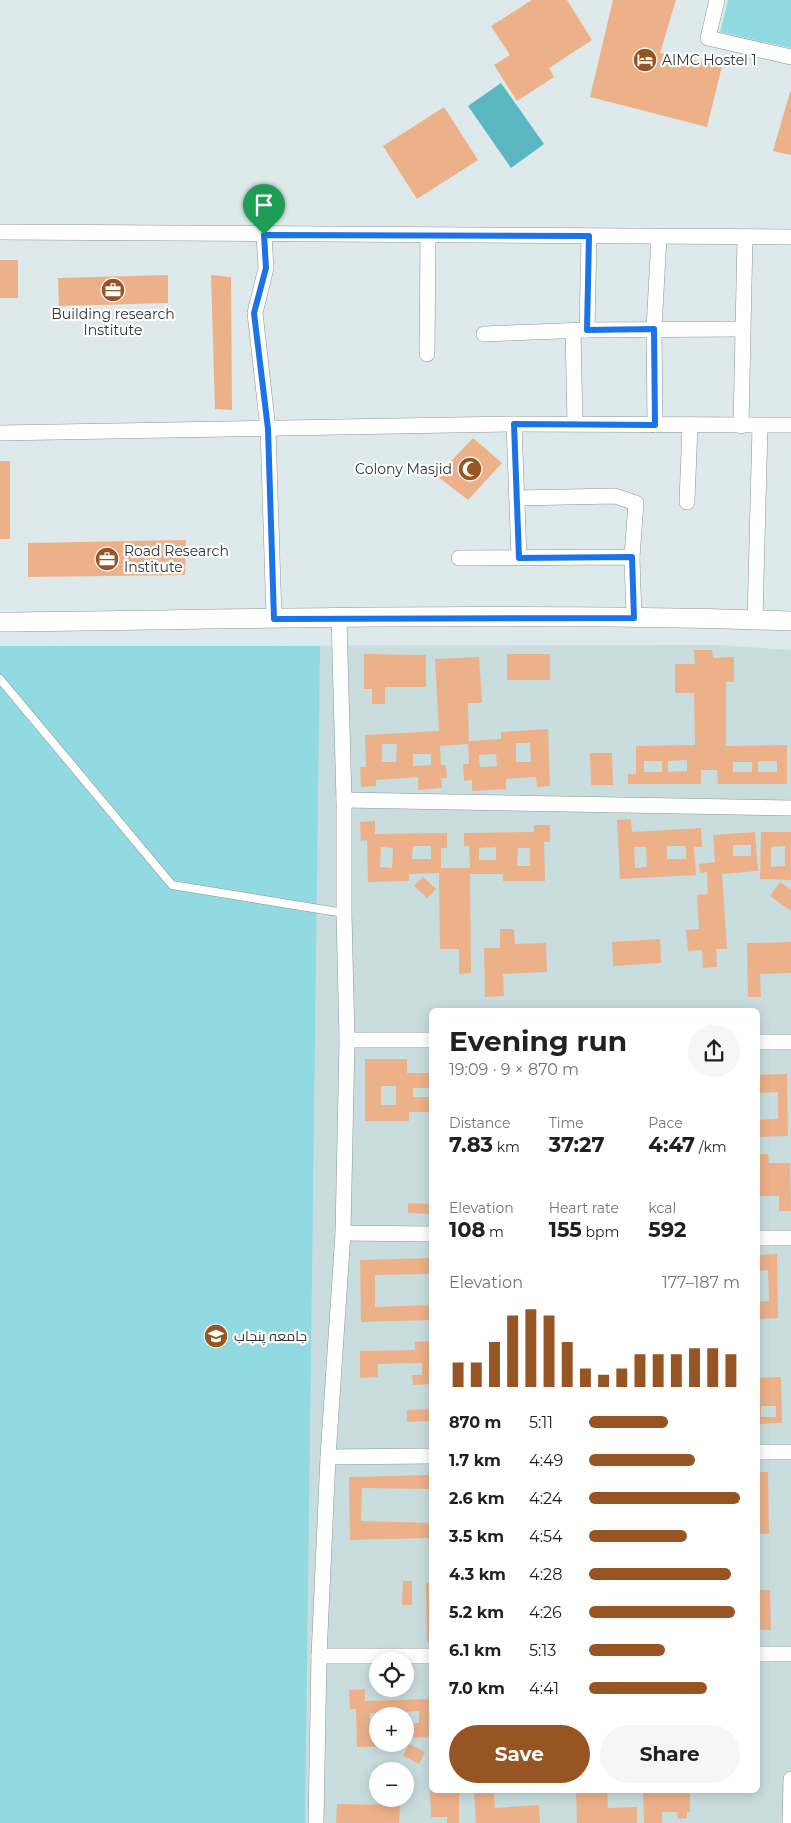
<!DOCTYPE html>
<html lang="en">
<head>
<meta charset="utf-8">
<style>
	:root { --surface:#fff; --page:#f6f6f6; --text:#202124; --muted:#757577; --accent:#965522 }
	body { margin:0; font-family:Montserrat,Cairo,sans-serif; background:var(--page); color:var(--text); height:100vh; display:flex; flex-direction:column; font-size:19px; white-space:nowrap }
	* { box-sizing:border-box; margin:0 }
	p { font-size:16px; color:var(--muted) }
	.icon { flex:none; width:28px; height:28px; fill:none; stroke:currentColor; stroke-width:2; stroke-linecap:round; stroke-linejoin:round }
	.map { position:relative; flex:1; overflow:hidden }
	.drawer { position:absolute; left:429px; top:1008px; width:331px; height:785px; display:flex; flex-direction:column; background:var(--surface); border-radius:8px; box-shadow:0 2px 12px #0003 }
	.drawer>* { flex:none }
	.controls { position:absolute; left:369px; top:1652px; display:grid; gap:10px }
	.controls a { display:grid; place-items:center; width:45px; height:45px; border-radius:50%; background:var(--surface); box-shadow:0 2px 12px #0003; font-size:25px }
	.pin { position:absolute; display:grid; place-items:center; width:42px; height:42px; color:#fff; margin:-51px -21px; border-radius:50% 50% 50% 0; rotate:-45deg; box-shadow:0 0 5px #0007 }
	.pin .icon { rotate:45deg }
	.round { display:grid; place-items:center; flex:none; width:52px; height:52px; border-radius:26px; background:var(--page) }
	.head { display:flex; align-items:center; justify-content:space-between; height:85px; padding:0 20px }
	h1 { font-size:28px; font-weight:700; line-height:38px }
	.metrics { display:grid; grid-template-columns:repeat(3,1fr); gap:8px; height:85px; padding:5px 20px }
	.metrics div { display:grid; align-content:center }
	.metrics b { font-size:21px; font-weight:700 }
	.metrics small { font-size:14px; font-weight:400 }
	.metrics p { font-size:14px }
	.chart { height:140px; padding:10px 20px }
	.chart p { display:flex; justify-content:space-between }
	.chart svg { width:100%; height:90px; margin-top:5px; stroke:var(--accent); stroke-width:6 }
	.cta { display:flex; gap:10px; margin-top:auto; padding:10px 20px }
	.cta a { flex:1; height:58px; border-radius:30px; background:var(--accent); color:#fff; font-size:20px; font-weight:700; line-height:58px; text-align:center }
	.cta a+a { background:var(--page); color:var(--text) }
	ul { padding:0 20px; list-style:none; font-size:16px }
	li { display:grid; grid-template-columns:80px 60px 1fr; align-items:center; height:38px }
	li i { height:12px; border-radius:6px; background:var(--accent) }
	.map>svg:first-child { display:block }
	.built { fill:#c9dddf; fill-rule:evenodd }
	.green { fill:#92dae2 }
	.forest { fill:#5ab6c0 }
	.building { fill:#edb189; fill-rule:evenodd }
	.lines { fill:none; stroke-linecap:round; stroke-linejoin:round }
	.service-casing { stroke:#8b9597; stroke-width:9 }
	.minor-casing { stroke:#8b9597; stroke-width:16 }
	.tertiary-casing { stroke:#8b9597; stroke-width:20 }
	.service { stroke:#fff; stroke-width:8 }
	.minor { stroke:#fff; stroke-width:15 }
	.tertiary { stroke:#fff; stroke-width:19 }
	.route-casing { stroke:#fff; stroke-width:10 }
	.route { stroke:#1a73e8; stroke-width:6 }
	.labels { text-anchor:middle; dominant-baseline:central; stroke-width:4.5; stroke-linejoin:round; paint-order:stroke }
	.poi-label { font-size:14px; fill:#303435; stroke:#fff; text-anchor:start }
</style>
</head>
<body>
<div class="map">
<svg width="791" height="1823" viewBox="0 0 791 1823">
	<rect width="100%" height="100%" fill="#dde9ea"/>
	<path class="built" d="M717,645L791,650V1823H0V646ZM431,1010H758V1790H431ZM378,1661H405V1689H378ZM378,1716H405V1744H378ZM378,1771H405V1799H378Z"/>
	<g class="green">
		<polygon points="728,0 791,0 791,48 720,32"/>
		<polygon points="0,646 320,646 305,1823 0,1823"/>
	</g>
	<polygon class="forest" points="501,83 544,144 511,168 468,106"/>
	<g class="building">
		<polygon points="532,0 567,0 592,40 549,68 554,77 517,101 494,65 510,55 491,26"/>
		<polygon points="613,0 676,0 660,53 722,66 707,127 590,97"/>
		<polygon points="790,92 791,92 791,155 773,151"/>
		<polygon points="444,107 478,160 417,199 383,146"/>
		<rect x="0" y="260" width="18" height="38"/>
		<polygon points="168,275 168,303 59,306 58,278"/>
		<polygon points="211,275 231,277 232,410 215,409"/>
		<polygon points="473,438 502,463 468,500 437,476"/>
		<rect x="0" y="461" width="10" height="78"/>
		<polygon points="186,540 185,575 28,577 28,543"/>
		<path d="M694,650H712L713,658L734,657V682H726V746L787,745V784H718L717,770H701V784H628V774H636V746L695,745L694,693H675V664H695ZM687,760V771L668,772V761ZM644,761H662V772H644ZM758,761H777V772H758ZM733,762H752V772H733Z"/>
		<polygon points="364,654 426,655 426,687 385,687 385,704 372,704 372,689 364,689"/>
		<rect x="507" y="654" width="43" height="26"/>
		<path d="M479,657L482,703H468L469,741L501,739V732L548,729L550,786L537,787L536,777L506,779V789L472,791V780L464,781L463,764H469L468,744L440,746L441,765H446L447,778H441L442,788L418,790V777L376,780V786L361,787L360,767H366L365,735L439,731L435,659ZM516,743H530L531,762H516ZM382,744H397L396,762H382ZM413,754H431V765L413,766ZM496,754L497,766L480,767L479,755Z"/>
		<polygon points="590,753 612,753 613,785 591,785"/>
		<path d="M631,819L632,832L701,828L702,847H694L696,875L620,879L617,820ZM667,846H686V859H667ZM634,847H646L647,867L635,868Z"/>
		<path d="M375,821V834L447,833V848H441V868H470L469,846H464V833L534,832V825H550V842H544L545,881H503V874H470L471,973L459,974V949H440L439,873L409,874V881L368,882L367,840L361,841L360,822ZM413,846H431V859H412ZM381,847L393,848L392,868L380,867ZM496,847V860H479V848ZM518,848H530V866H517Z"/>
		<path d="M755,832L758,871L722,874L727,949H716L717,967L703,968L702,950L688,951L686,930L699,929L697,895L708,894L707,872L700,873L699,864L715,862L713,835ZM733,845H751V856H733Z"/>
		<path d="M761,832H791V880L760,879ZM785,846V866L771,867V847Z"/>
		<polygon points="423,877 436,889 427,898 414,886"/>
		<polygon points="780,882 791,890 791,911 770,896"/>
		<polygon points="500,929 514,929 515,944 546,943 547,972 503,974 504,996 485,997 484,948 500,948"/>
		<polygon points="660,939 661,963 613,966 612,942"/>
		<polygon points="791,942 791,973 760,974 761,997 748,997 747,943"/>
		<path d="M365,1059H407V1073H431V1088H413V1097H431V1112H409V1121H365ZM381,1086H396V1105H381Z"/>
		<polygon points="787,1074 788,1136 758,1137 758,1120 778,1119 778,1092 758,1093 758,1075"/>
		<polygon points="758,1154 768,1154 769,1163 790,1163 791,1211 779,1211 779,1196 758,1196"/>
		<polygon points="408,1203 431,1204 431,1214 408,1213"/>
		<polygon points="777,1254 778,1318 758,1319 758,1302 769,1301 768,1270 758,1271 758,1255"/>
		<polygon points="431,1258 431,1274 375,1275 375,1307 431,1305 431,1320 361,1322 360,1260"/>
		<polygon points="431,1341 431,1384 413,1385 412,1375 422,1375 422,1363 378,1364 378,1377 360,1378 360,1351 415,1350 415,1342"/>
		<path d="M781,1377L782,1423L758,1424V1378ZM761,1406H776V1417H761Z"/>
		<polygon points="431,1409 431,1421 407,1422 407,1410"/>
		<polygon points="758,1472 768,1472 769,1534 758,1534"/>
		<polygon points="431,1475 431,1489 362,1488 361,1521 431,1523 431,1538 350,1540 349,1477"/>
		<polygon points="403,1581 412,1581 412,1605 402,1605"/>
		<polygon points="426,1583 431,1583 431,1642 427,1642"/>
		<polygon points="758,1590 770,1590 771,1630 758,1630"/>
		<polygon points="365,1689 365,1701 431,1699 431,1711 429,1711 431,1749 430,1749 429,1737 405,1738 405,1724 419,1723 419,1711 401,1712 401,1716 383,1716 383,1713 370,1713 370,1732 378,1732 378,1744 397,1744 397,1746 357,1747 356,1709 350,1709 349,1690"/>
		<polygon points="409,1744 425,1752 419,1764 403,1756"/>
		<polygon points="430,1790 459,1790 459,1823 447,1823 447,1817 431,1817"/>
		<polygon points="607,1790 608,1808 637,1807 637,1823 577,1823 576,1791"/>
		<polygon points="643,1790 690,1791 690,1812 687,1812 687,1818 678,1819 677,1812 662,1812 662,1823 644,1823"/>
		<polygon points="494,1792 495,1808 539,1805 540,1823 476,1823 474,1793"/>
		<polygon points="337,1804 400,1805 399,1823 336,1823"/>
	</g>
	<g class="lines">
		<g class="service-casing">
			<polyline id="service" points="0,679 172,885 344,913"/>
		</g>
		<g class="minor-casing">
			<g id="minor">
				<polyline points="717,0 708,38 791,57"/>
				<polyline points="0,232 791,237"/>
				<polyline points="264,235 266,268 255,313 268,429 274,619"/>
				<polyline points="573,330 575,424"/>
				<polyline points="587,330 589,236"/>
				<polyline points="484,334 587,330 743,329"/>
				<polyline points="427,354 428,235"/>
				<polyline points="514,424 519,558"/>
				<polyline points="655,425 654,329 659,237"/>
				<polyline points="741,426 745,237"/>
				<polyline points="0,433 514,424 791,425"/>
				<polyline points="517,498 615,496 636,503 632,557"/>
				<polyline points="687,502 690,425"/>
				<polyline points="459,558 632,557 634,618"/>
				<polyline points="755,620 760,426"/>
				<polyline points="344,800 791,808"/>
				<polyline points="347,1040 431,1040"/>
				<polyline points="758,1042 791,1042"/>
				<polyline points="343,1233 431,1234"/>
				<polyline points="758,1238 791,1238"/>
				<polyline points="758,1452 791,1452"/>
				<polyline points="328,1457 431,1456"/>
				<polyline points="758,1654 791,1654"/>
				<polyline points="319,1656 431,1656"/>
				<polyline points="316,1823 319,1656 328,1457 343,1233 347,1040 344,913 344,800 339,618"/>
				<polyline points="790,1823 791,1779"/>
			</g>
		</g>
		<g class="tertiary-casing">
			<path id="tertiary" d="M0,622C264,619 528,612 791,621"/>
		</g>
		<use href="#service" class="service"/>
		<use href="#minor" class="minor"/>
		<use href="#tertiary" class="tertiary"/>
	</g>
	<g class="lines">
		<g class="route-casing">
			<polygon id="route" points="264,235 589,236 587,330 654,329 655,425 514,424 519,558 632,557 634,618 274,619 268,429 254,313 266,268"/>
		</g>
		<use href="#route" class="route"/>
	</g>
	<defs>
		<g id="hotel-disc" transform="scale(1.25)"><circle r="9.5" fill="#965522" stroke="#fff"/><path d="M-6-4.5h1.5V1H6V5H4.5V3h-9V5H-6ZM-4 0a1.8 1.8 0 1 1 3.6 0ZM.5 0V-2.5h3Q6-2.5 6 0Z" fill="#fff"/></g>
		<g id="office-disc" transform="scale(1.25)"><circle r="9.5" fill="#965522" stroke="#fff"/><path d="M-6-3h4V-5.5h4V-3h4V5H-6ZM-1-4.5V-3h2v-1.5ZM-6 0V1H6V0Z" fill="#fff"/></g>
		<g id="mosque-disc" transform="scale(1.25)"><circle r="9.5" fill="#965522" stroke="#fff"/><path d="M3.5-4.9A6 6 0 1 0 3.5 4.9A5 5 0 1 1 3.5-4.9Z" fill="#fff"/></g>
		<g id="university-disc" transform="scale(1.25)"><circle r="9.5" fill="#965522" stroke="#fff"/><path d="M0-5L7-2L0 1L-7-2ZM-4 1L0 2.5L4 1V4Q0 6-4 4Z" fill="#fff"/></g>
	</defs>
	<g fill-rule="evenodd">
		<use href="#hotel-disc" x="645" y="60"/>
		<use href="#office-disc" x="113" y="290"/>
		<use href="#mosque-disc" x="470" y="469"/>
		<use href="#office-disc" x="107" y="559"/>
		<use href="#university-disc" x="216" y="1336"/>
	</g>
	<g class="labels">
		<g class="poi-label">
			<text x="662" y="60">AIMC Hostel 1</text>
			<text x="113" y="314" text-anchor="middle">Building research<tspan x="113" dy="16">Institute</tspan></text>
			<text x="452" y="469" text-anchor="end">Colony Masjid</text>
			<text x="124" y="551">Road Research<tspan x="124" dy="16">Institute</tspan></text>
			<text x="234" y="1336">جامعہ پنجاب</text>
		</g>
	</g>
</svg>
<div class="controls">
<a><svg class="icon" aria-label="locate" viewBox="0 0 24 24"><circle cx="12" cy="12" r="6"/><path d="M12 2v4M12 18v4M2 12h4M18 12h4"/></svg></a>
<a>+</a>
<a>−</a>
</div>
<div class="pin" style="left:264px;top:235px;background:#1e9e55"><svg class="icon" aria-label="arrive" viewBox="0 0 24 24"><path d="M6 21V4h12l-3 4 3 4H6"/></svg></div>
<section class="drawer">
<div class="head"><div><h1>Evening run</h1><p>19:09 · 9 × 870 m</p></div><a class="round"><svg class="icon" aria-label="share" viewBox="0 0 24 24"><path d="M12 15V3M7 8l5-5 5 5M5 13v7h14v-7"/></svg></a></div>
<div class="metrics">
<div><p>Distance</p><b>7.83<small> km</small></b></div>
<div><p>Time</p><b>37:27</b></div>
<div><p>Pace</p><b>4:47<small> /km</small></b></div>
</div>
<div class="metrics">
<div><p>Elevation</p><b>108<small> m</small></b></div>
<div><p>Heart rate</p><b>155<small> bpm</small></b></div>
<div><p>kcal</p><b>592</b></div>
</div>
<div class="chart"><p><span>Elevation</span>177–187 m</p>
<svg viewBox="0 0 160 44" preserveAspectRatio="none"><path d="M5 44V32M15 44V32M25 44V22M35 44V9M45 44V6M55 44V9M65 44V22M75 44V35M85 44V38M95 44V35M105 44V28M115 44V28M125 44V28M135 44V25M145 44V25M155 44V28"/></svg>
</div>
<ul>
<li><b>870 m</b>5:11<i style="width:52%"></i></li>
<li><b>1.7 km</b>4:49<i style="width:70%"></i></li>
<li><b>2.6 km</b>4:24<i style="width:100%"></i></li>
<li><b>3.5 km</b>4:54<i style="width:65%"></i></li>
<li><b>4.3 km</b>4:28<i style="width:94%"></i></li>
<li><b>5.2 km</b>4:26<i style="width:97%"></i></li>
<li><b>6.1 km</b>5:13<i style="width:50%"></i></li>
<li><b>7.0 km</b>4:41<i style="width:78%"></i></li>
</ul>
<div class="cta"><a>Save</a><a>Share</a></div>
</section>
</div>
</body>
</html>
